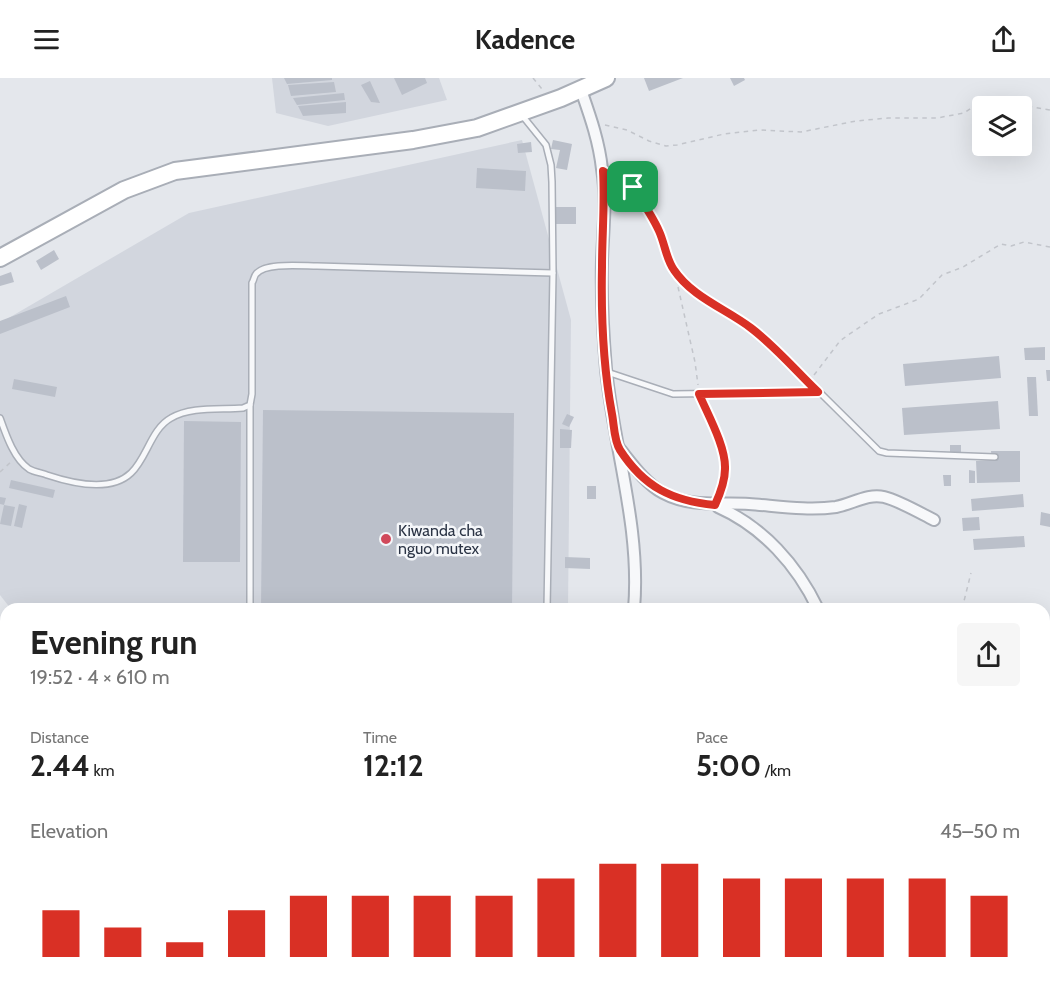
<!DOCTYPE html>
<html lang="en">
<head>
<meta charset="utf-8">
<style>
	:root { --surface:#fff; --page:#f6f6f6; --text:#222; --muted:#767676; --accent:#d93025 }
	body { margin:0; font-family:Cabin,sans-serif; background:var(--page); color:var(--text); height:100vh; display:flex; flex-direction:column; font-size:22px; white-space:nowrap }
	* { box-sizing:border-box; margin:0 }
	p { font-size:20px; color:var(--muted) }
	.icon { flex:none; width:33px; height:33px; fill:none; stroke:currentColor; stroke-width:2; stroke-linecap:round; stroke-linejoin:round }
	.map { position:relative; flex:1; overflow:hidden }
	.sheet { position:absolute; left:0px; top:525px; width:1050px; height:386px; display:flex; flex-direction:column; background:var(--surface); border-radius:18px 18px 0 0; box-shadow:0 6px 24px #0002 }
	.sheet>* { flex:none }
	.controls { position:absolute; left:972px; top:18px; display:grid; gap:12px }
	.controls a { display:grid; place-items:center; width:60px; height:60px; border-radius:6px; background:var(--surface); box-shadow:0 6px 24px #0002; font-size:30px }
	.pin { position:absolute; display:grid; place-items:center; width:51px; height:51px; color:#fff; margin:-26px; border-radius:12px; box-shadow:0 3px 9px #0006 }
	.round { display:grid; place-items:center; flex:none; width:63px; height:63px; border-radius:6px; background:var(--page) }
	.overview { display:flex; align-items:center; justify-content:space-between; height:102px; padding:0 30px }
	h1 { font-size:33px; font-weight:700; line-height:45px }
	.stats { display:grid; grid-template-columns:repeat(3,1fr); gap:9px; height:102px; padding:6px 30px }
	.stats div { display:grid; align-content:center }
	.stats b { font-size:30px; font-weight:700 }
	.stats small { font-size:16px; font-weight:400 }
	.stats p { font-size:16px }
	.chart { height:168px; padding:12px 30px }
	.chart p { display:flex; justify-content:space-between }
	.chart svg { width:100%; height:108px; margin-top:6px; stroke:var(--accent); stroke-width:6 }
	header { display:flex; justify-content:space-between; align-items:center; height:78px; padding:0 30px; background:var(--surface); font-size:27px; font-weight:700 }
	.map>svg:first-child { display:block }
	.built { fill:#d2d6de }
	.building { fill:#bbc0ca }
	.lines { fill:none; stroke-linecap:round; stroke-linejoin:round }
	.lane-casing { stroke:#a9aeb7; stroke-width:8 }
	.street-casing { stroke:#a9aeb7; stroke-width:14 }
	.secondary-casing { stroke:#a9aeb7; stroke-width:20 }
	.path { stroke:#c2c5cb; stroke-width:1.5; stroke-dasharray:4.5 4.5; stroke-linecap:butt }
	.lane { stroke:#f7f8fa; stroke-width:5 }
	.street { stroke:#f7f8fa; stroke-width:10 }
	.secondary { stroke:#fff; stroke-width:16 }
	.route-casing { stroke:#fff; stroke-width:12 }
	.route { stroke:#d93025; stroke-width:8 }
	.poi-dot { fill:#d1495b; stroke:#f4f6f9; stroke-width:2 }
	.labels { text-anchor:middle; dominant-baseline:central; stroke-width:5; stroke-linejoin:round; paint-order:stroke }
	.poi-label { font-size:16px; fill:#2b3445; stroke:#f4f6f9; text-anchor:start }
</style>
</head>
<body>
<header><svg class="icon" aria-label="menu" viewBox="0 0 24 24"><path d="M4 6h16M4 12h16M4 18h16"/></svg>Kadence<svg class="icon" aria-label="share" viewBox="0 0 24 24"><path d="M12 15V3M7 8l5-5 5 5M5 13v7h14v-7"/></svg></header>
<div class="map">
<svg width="1050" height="910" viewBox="0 0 1050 910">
	<rect width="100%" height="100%" fill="#e4e7ec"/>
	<g class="built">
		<polygon points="272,0 439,0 447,22 328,48 276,35"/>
		<polygon points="522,62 571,242 568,531 11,531 0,517 0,245 189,135"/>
	</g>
	<g class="building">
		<polygon points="284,0 332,0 332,2 287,6"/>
		<polygon points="394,0 425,0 427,5 402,17"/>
		<polygon points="644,0 683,0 649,13"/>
		<polygon points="730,0 744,0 745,2 734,8"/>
		<polygon points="370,3 380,25 371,24 361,7"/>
		<polygon points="334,4 336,14 291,18 288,7"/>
		<polygon points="344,15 345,22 297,27 293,20"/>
		<polygon points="346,24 346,35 303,38 298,28"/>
		<polygon points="553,62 572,66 567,92 556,90 560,72 551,71"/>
		<polygon points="531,64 532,74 518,75 517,66"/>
		<polygon points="477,90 526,93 525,113 476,110"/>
		<rect x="556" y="129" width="20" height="17"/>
		<polygon points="54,172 59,181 41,192 36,183"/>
		<polygon points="11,194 14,204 0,208 0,198"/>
		<polygon points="66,218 70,229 0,256 0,243"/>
		<polygon points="1045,269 1045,282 1025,282 1024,270"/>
		<polygon points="999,278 1001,300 905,308 903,286"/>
		<polygon points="1046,292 1050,292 1050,303 1047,303"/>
		<polygon points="1027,299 1036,299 1038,338 1029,338"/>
		<polygon points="14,301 57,309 55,319 12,311"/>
		<polygon points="998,323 1000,351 904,357 902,330"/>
		<polygon points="263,332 514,335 512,531 261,531"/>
		<polygon points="567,336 574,339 569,349 562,346"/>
		<polygon points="184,343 241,344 240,484 183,484"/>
		<polygon points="560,351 572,352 571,370 560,370"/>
		<polygon points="950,367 961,367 961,374 950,375"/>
		<polygon points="991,373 1020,373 1020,404 977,405 976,383 992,382"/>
		<polygon points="969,392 975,393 975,405 969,405"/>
		<polygon points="943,397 951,397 951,408 944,408"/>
		<polygon points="11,402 55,412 53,420 9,410"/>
		<rect x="587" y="408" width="9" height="13"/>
		<polygon points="1023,416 1024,429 972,433 971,421"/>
		<polygon points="0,419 6,420 4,427 15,429 11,448 0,446 4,427 0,426"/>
		<polygon points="19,426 27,428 22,450 14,448"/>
		<polygon points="1041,434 1050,436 1050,449 1040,447"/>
		<polygon points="979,439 980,452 963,453 962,440"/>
		<polygon points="1024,458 1025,469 974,472 973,461"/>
		<polygon points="565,479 590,480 590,491 565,490"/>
		<polygon points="573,527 573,531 554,531 554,528"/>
	</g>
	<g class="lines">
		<g class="lane-casing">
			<g id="lane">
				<polyline points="521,36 546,67 551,87 552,104 553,195 547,531"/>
				<path d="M604,93C616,102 619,97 628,102C639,119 651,135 659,153C665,165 666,180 674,192C693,220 741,242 769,264L879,373L887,375L995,379"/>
				<polyline points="607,294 673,316 818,314"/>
				<path d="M0,340C6,357 14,381 29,391C34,394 42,395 47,397C71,405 110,415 131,395C147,380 151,351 171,340C191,328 220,332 243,330L250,327L252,316V205C254,202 254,198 256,196C265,184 303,188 317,188L553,195"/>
				<polyline points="250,531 250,327"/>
			</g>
		</g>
		<g class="street-casing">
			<g id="street">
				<path d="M581,12C590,38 599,63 602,91C607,121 603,152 602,182C601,218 603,255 606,291C614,371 641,450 634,531"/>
				<path d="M619,370C632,386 645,405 663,415C691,430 720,424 749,426C777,428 807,433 836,429C852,426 868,415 884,419C900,423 920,435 934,442"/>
				<path d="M718,429C763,449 797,487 818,531"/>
				<polyline points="1044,664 1050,666"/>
				<polyline points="1044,835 1050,848"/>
				<polyline points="654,910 655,904"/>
			</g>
		</g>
		<g class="secondary-casing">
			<polyline id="secondary" points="0,180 124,112 175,93 413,62 477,50 561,20 606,0"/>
		</g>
		<g class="path">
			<polyline points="533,0 542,11"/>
			<polyline points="605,47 627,52 649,63 666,68 677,67 724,56 760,52 801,54 856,43 888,40 937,40 964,35 973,29 1015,26 1050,32"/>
			<polyline points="678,209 695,284 698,307"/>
			<polyline points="814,297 840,263 848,257 879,236 919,221 942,197 963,189 1001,166 1011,168 1024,164 1050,169"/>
			<path d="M702,323C715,357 732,378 720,415"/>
			<polyline points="0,394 12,383"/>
			<polyline points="962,531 971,495"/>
		</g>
		<use href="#lane" class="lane"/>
		<use href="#street" class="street"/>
		<use href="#secondary" class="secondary"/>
	</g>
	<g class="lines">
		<g class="route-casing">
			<path id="route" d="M603,93L615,101L628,102C639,119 651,135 659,153C665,166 666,181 674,192C692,219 726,231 751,250C776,269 796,293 818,314L699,316C708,337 726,369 725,391C725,404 720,416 715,427C672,423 644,409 620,372C614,363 614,346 612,336C603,288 601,238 602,189C602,157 605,125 603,93Z"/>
		</g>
		<use href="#route" class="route"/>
	</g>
	<circle class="poi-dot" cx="386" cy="461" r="6"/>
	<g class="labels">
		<g class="poi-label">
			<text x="398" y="452">Kiwanda cha<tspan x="398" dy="18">nguo mutex</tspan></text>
		</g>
	</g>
</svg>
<div class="controls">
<a><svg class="icon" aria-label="layers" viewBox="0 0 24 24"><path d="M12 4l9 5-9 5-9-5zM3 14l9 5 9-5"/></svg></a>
</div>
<div class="pin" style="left:633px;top:109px;background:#1e9e55"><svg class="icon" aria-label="arrive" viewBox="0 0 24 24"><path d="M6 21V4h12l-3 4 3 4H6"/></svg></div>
<section class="sheet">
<div class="overview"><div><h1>Evening run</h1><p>19:52 · 4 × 610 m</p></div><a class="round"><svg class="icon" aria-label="share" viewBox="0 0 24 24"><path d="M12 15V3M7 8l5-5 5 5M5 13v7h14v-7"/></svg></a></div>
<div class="stats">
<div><p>Distance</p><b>2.44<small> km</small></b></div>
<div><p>Time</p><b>12:12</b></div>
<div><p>Pace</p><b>5:00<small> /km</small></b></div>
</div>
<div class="chart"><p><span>Elevation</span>45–50 m</p>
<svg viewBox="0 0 160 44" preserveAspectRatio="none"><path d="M5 44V25M15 44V32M25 44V38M35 44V25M45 44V19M55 44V19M65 44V19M75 44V19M85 44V12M95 44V6M105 44V6M115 44V12M125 44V12M135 44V12M145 44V12M155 44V19"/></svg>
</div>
</section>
</div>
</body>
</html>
